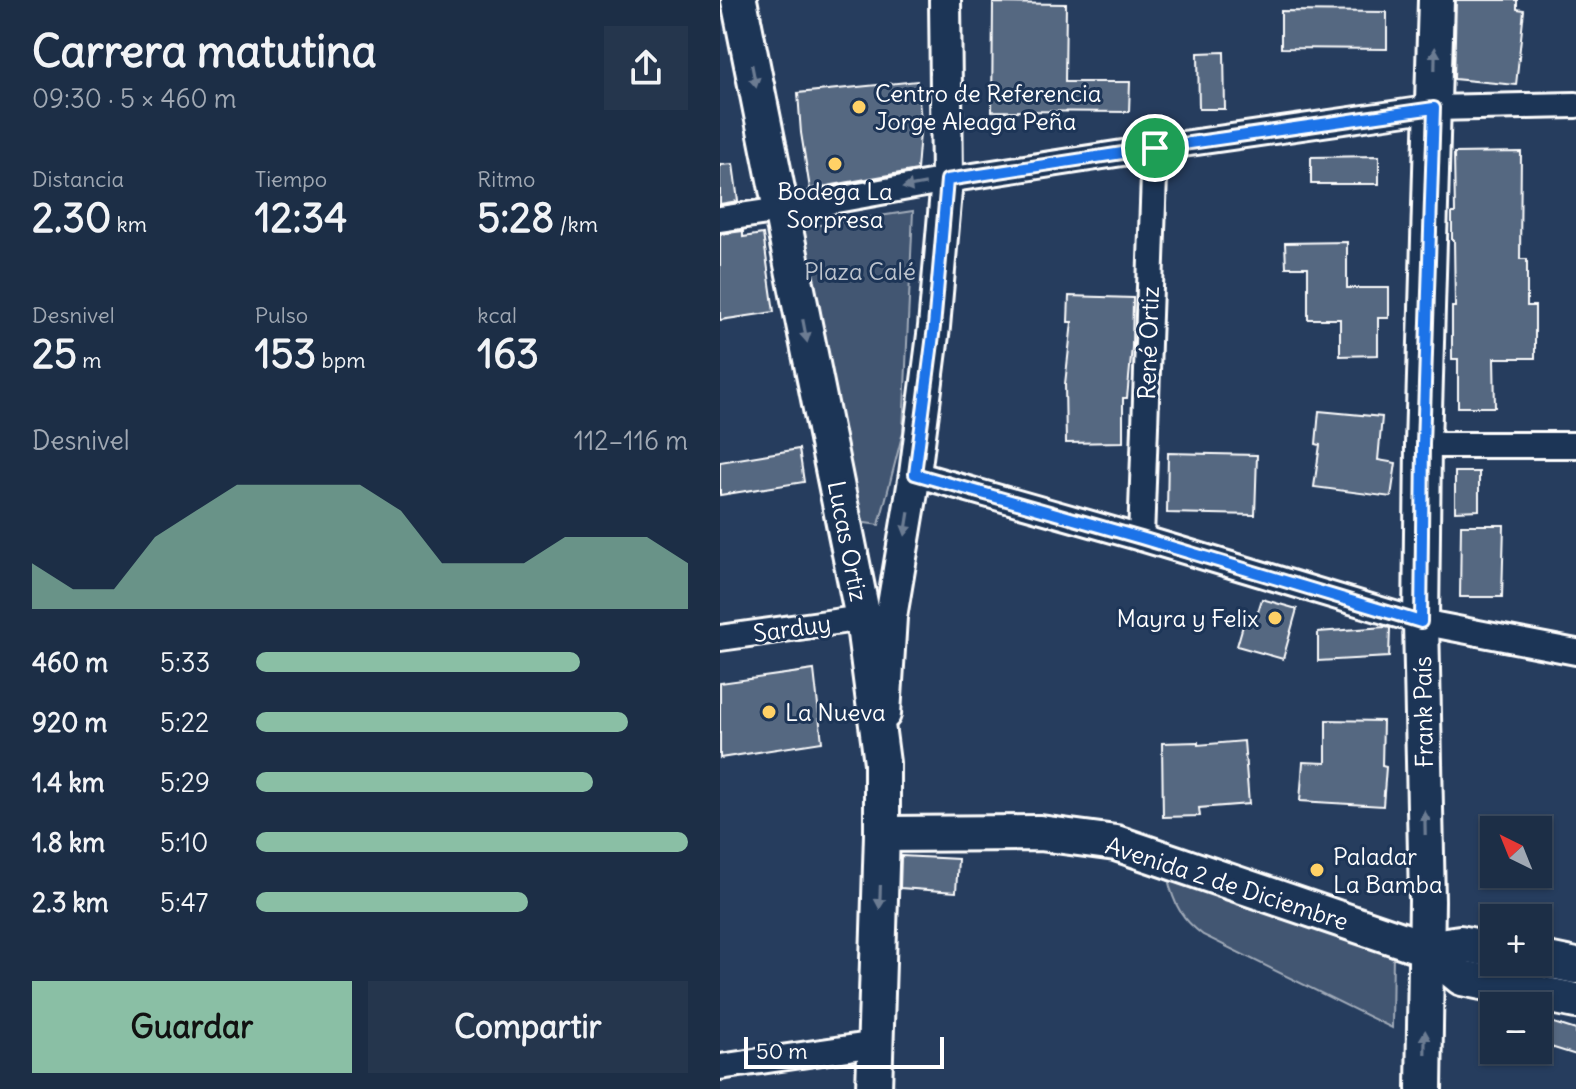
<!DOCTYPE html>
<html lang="es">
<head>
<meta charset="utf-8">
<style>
	:root { --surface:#1c2e46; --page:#25364d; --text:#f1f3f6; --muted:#a0a8b3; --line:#3a4a5f; --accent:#8abfa5 }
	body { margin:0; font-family:Delius,sans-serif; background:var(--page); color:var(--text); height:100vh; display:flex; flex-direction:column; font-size:30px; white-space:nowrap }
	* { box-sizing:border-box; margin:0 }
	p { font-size:26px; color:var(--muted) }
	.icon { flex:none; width:44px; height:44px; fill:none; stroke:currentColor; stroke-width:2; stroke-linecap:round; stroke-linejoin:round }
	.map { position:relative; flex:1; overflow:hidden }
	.drawer { display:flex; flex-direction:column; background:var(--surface); width:720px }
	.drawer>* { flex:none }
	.needle { width:52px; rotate:317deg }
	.fabs { position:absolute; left:760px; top:816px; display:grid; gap:16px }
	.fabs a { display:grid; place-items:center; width:72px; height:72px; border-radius:0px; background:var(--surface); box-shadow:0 2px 6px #0004,0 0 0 2px var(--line); font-size:40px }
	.scale { position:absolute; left:24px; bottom:20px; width:200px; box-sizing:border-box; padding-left:8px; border:4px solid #fff; border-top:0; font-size:22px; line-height:28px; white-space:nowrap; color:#fff; -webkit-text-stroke:6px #1d3557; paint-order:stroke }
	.pin { position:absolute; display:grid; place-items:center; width:68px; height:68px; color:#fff; margin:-34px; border:4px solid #fff; border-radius:50%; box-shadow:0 2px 8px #0007 }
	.round { display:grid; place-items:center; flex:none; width:84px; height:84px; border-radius:0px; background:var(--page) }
	.head { display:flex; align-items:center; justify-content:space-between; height:136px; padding:0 32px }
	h1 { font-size:44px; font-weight:700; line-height:60px }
	.figures { display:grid; grid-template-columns:repeat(3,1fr); gap:12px; height:136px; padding:8px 32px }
	.figures div { display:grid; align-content:center }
	.figures b { font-size:40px; font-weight:700 }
	.figures small { font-size:22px; font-weight:400 }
	.figures p { font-size:22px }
	.chart { height:224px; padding:16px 32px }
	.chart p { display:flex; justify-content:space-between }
	.chart svg { width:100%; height:144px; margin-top:8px; fill:var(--accent); opacity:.7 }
	.cta { display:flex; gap:16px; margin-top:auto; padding:16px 32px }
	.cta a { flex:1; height:92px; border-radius:0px; background:var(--accent); color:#111; font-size:32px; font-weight:700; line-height:92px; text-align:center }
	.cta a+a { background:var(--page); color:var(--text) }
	ul { padding:0 32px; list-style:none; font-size:26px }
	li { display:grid; grid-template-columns:128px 96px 1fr; align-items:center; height:60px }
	li i { height:20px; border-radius:10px; background:var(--accent) }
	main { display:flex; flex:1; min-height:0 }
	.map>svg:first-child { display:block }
	.green { fill:#425672; stroke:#a0aab8; stroke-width:2 }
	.building { fill:#556781; stroke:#fff; stroke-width:2 }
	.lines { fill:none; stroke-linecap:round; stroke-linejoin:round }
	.minor-casing { stroke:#fff; stroke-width:30 }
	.tertiary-casing { stroke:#fff; stroke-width:36 }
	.secondary-casing { stroke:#fff; stroke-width:40 }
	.minor { stroke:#1d3557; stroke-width:24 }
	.tertiary { stroke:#1d3557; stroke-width:30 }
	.secondary { stroke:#1d3557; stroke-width:34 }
	.oneway { fill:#6c7c92 }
	.route-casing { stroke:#fff; stroke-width:16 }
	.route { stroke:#1a73e8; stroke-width:10 }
	.poi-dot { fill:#ffd166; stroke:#1d3557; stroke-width:3 }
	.labels { text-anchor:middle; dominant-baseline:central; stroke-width:6; stroke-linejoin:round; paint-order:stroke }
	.poi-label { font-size:24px; fill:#fff; stroke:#1d3557; text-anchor:start }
	.park-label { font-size:24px; fill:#bdc4ce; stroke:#1d3557 }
	.street-label { font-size:24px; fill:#fff; stroke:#1d3557 }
</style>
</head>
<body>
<main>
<section class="drawer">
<div class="head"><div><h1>Carrera matutina</h1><p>09:30 · 5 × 460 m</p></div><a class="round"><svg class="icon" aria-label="share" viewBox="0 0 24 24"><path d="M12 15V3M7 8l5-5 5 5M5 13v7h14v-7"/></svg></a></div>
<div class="figures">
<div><p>Distancia</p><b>2.30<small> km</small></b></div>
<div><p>Tiempo</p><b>12:34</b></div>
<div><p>Ritmo</p><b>5:28<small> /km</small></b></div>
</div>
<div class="figures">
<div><p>Desnivel</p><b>25<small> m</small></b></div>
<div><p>Pulso</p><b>153<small> bpm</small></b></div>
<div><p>kcal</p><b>163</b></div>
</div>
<div class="chart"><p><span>Desnivel</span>112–116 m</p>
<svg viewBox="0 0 160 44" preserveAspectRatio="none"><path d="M0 44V30L10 38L20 38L30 22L40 14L50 6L60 6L70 6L80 6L90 14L100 30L110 30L120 30L130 22L140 22L150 22L160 30V44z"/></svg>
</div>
<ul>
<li><b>460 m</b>5:33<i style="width:75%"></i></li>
<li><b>920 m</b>5:22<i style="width:86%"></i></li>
<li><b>1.4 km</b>5:29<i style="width:78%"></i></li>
<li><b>1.8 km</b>5:10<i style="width:100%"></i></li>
<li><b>2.3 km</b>5:47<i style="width:63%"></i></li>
</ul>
<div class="cta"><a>Guardar</a><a>Compartir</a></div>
</section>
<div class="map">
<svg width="856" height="1089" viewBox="0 0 856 1089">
	<rect width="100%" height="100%" fill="#263d5e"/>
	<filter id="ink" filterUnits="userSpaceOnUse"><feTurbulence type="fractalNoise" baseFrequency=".0125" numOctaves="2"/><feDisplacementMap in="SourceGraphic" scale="16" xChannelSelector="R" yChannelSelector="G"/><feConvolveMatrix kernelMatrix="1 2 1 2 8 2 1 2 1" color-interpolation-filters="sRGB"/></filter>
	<g filter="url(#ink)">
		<g class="green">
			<polygon points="193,211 183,432 159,525 138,522 80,228"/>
			<path d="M448,879L673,950L672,1028L483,935C462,919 454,905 448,879Z"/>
		</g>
		<g class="building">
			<polygon points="736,0 797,0 797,9 804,10 796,85 734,79"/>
			<polygon points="273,3 346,4 345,82 410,82 409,112 272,111"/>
			<polygon points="561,11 667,12 667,49 561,48"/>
			<polygon points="504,52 505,109 479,109 478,53"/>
			<polygon points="197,81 201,120 197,170 90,189 81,133 78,93"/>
			<polygon points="801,152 800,259 807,259 807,306 815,306 815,358 774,358 775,407 738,407 738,359 732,359 732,307 735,307 734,240 732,240 732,213 735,213 734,153"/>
			<polygon points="659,156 659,184 591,184 591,157"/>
			<polygon points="13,164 18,201 0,204 0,165"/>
			<polygon points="23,231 23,237 43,234 54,312 0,320 0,234"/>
			<polygon points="627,242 627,288 669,288 669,318 658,318 658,355 620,356 620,319 588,319 588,267 566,267 565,243"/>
			<polygon points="349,296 413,298 412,347 407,398 403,398 403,442 346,443 345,384 352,322 348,322"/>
			<polygon points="599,411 662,417 658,460 676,463 671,497 594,487 600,445 596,444"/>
			<polygon points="79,449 84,482 0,495 0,462"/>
			<polygon points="448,453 537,455 535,515 447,513"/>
			<polygon points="735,472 759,472 759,510 735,511"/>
			<polygon points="741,525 784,525 782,597 740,597"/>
			<polygon points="542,599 577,609 563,659 517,646 526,615 536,618"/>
			<polygon points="665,627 670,628 669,657 598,661 598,632"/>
			<polygon points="94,670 102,742 0,758 0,683"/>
			<polygon points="606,720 663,721 662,766 666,767 663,806 580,801 583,762 606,763"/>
			<polygon points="524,741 529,804 479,808 480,816 443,817 442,743 478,742 478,745"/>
			<polygon points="181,856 238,859 236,892 180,888"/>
			<polygon points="818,1018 856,1030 856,1055 818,1043"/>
		</g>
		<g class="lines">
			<g class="minor-casing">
				<g id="minor">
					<polyline points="0,219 61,210 227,180 435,148 714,108 856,105"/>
					<polyline points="703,445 856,445"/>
					<polyline points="195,474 421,538 701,622 856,652"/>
					<polyline points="421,538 435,148"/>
					<polyline points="0,638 143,618 157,617"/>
					<polyline points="0,1067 156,1044"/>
				</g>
			</g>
			<g class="tertiary-casing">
				<polyline id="tertiary" points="165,714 171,617 195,474 214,327 227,180 225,0"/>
			</g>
			<g class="secondary-casing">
				<g id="secondary">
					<polyline points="19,0 143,618 162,763 162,834 154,1089"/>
					<polyline points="162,834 320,833 396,843 705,948 742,978 856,1001"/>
					<polyline points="705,948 740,943 774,950"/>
					<polyline points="818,958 856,966"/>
					<polyline points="704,1089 707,901 701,622 703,445 716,0"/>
				</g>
			</g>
			<use href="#minor" class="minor"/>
			<use href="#tertiary" class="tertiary"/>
			<use href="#secondary" class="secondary"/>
		</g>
		<defs><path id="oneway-solid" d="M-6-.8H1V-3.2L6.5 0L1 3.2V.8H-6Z" transform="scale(2)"/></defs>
		<g class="oneway">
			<use href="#oneway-solid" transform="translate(715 59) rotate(-89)"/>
			<use href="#oneway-solid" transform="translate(34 76) rotate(79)"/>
			<use href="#oneway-solid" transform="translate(194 186) rotate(170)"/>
			<use href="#oneway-solid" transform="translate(85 331) rotate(79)"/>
			<use href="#oneway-solid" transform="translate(187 524) rotate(99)"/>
			<use href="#oneway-solid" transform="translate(705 823) rotate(-91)"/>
			<use href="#oneway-solid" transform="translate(160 897) rotate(92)"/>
			<use href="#oneway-solid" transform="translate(705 1042) rotate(-89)"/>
		</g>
	</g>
	<g class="lines" filter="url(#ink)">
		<g class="route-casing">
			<polygon id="route" points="714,108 703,445 701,622 421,538 195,474 214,327 227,180 435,148"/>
		</g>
		<use href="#route" class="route"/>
	</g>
	<g class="poi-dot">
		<circle cx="139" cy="107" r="8"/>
		<circle cx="115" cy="164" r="8"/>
		<circle cx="555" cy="618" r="8"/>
		<circle cx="49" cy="712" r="8"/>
		<circle cx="597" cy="870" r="8"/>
	</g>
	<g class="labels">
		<g class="poi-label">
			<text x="155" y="93">Centro de Referencia<tspan x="155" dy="28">Jorge Aleaga Peña</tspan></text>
			<text x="115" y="191" text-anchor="middle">Bodega La<tspan x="115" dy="28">Sorpresa</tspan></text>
			<text x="539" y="618" text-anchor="end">Mayra y Felix</text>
			<text x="65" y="712">La Nueva</text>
			<text x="613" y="856">Paladar<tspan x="613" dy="28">La Bamba</tspan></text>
		</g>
		<g class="park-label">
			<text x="140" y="271">Plaza Calé</text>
		</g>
		<g class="street-label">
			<text transform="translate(428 343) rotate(-88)">René Ortiz</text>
			<text transform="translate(128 541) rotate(79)">Lucas Ortiz</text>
			<text transform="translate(72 628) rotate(-8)">Sarduy</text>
			<text transform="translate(703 712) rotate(-91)">Frank País</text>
			<text transform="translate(507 883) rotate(18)">Avenida 2 de Diciembre</text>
		</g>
	</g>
</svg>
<div class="fabs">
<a><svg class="needle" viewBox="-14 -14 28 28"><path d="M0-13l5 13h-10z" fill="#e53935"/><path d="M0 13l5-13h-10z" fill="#a0a8b3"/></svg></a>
<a>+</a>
<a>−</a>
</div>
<div class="scale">50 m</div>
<div class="pin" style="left:435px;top:148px;background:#1e9e55"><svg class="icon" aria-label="arrive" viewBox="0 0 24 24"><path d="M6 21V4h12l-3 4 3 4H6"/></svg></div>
</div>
</main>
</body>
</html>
